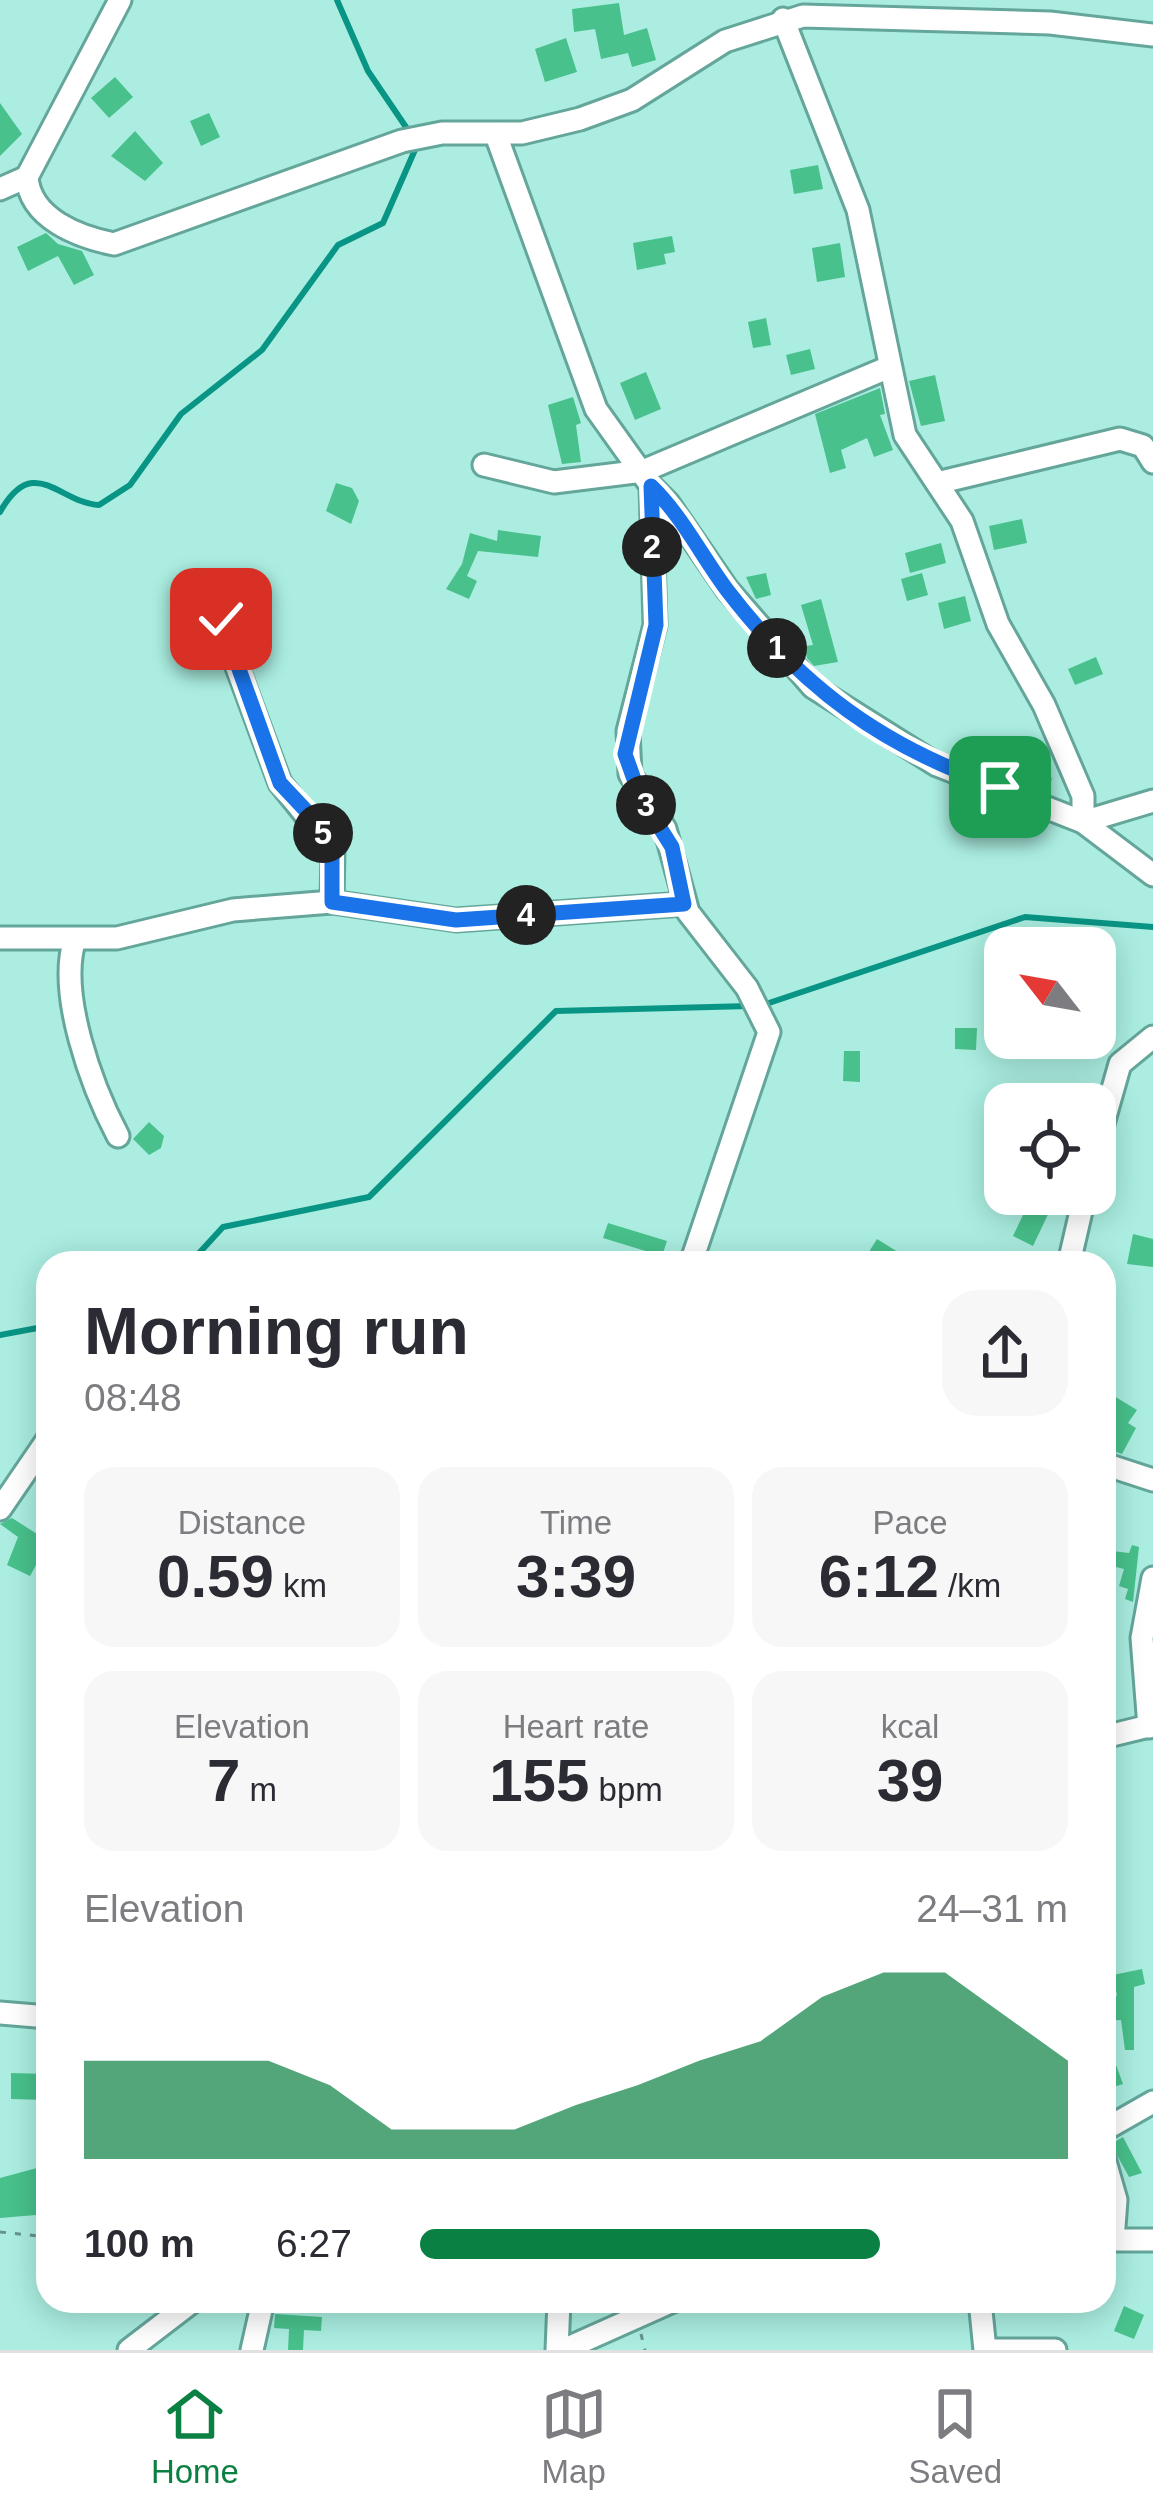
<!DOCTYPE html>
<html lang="en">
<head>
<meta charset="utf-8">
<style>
	:root { --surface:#fff; --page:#f7f7f7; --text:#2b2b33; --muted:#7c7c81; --line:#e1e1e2; --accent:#0b8043 }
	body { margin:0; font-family:Arial,sans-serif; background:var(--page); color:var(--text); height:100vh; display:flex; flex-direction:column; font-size:45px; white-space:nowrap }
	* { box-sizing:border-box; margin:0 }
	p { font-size:39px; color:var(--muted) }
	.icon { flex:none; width:66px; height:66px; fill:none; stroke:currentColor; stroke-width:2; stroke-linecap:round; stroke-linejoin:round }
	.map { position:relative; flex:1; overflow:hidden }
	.sheet { position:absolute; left:36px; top:1251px; width:1080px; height:1062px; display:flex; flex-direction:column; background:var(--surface); border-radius:36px; box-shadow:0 6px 30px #0003 }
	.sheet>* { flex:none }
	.needle { width:78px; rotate:301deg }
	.fabs { position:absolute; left:984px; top:927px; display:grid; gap:24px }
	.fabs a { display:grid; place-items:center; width:132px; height:132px; border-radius:24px; background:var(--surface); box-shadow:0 6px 30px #0003; font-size:60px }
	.pin { position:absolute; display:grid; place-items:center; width:102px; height:102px; color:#fff; margin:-51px; border-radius:24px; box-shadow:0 6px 18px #0006 }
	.km { position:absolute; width:60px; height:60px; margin:-30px; border-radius:50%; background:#222; color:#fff; font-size:33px; line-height:60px; text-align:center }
	.round { display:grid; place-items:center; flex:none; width:126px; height:126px; border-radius:36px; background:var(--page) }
	.head { display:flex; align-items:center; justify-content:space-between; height:204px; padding:0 48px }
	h1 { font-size:66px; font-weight:700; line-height:90px }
	.stats { display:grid; grid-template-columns:repeat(3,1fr); gap:18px; height:204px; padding:12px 48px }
	.stats div { display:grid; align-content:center; border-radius:30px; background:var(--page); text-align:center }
	.stats b { font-size:60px; font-weight:700 }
	.stats small { font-size:33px; font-weight:400 }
	.stats p { font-size:33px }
	.chart { height:336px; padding:24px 48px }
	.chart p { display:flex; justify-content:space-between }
	.chart svg { width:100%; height:216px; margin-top:12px; fill:var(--accent); opacity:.7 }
	ul { padding:0 48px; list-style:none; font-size:39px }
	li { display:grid; grid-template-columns:192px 144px 1fr; align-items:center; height:90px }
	li i { height:30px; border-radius:15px; background:var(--accent) }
	.menu { display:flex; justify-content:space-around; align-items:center; height:168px; border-top:3px solid var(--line); background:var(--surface); font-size:33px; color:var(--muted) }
	.menu a { display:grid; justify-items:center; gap:6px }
	.menu .on { color:var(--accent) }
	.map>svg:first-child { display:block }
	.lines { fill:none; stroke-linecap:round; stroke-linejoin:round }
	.stream { stroke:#099585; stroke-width:6 }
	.building { fill:#48c18c }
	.minor-casing { stroke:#64a69a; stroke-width:27 }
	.path { stroke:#65948b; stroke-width:3; stroke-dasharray:6 9; stroke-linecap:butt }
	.minor { stroke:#fff; stroke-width:21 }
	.route-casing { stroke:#fff; stroke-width:24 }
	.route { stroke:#1a73e8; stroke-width:15 }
</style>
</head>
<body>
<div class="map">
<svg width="1153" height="2350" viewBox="0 0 1153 2350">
	<rect width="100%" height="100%" fill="#abeee1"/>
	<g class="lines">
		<g class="stream">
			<polyline points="337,0 368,71 410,133"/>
			<path d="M0,512C34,452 59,503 99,505L130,485L181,414L262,350L338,245L383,223L418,143"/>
			<polyline points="763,1005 1025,917 1153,927"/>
			<polyline points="190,1263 223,1227 369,1197 556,1011 750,1006"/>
			<polyline points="0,1335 48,1326"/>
		</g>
	</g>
	<g class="building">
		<polygon points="619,3 624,35 647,28 656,60 632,67 628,53 601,59 595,29 574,32 572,9"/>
		<polygon points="566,38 577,72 545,82 535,49"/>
		<polygon points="115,77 133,97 109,118 91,98"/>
		<polygon points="0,103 22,134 0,156"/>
		<polygon points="209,113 220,137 201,146 190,121"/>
		<polygon points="135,131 163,163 145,181 111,156"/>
		<polygon points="818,165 823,189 794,194 790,170"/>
		<polygon points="46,233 58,244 82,251 94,275 74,285 58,256 28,271 17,247"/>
		<polygon points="672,236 675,252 664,254 666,264 637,270 633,243"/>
		<polygon points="840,243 845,277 817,282 812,248"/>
		<polygon points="766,318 771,345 753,348 748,322"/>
		<polygon points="810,349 815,369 791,375 786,355"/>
		<polygon points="646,372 661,409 635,420 620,383"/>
		<polygon points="935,375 945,421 921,426 909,381"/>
		<polygon points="880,388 885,414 880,415 893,450 874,457 867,438 841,450 846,468 830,473 815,414"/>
		<polygon points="573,397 581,423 576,425 581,462 562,464 548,405"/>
		<polygon points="336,483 352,488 359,501 351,524 326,511"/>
		<polygon points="1022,519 1027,543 994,550 989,526"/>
		<polygon points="498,530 541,536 538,557 478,551 467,576 477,581 469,599 446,589 462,564 470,533 497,541"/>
		<polygon points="941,543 946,563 910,573 905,553"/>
		<polygon points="766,573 771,595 756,599 746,577"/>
		<polygon points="922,573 928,595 907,601 901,579"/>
		<polygon points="965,596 971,621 944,629 938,603"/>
		<polygon points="821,599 838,662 814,666 807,658 805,646 813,645 801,605"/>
		<polygon points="1096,657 1103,674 1075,685 1068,669"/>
		<polygon points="1044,755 1052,780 1034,785 1027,760"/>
		<polygon points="955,1028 977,1028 976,1050 955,1049"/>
		<polygon points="844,1051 860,1051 860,1082 843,1081"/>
		<polygon points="149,1122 164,1136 161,1148 149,1155 133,1139"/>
		<polygon points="1032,1196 1052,1206 1033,1246 1013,1236"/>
		<polygon points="608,1223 667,1241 662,1256 603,1238"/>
		<polygon points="1133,1234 1153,1239 1153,1267 1127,1264"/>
		<polygon points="877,1239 898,1252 891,1263 865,1258"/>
		<polygon points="1104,1390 1137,1410 1128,1423 1136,1428 1122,1454 1104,1448"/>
		<polygon points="12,1518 48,1541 48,1562 40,1558 30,1576 7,1565 18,1537 0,1524"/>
		<polygon points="1132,1545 1139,1547 1133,1602 1125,1599 1128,1589 1119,1586 1124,1569 1104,1564 1104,1550 1129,1553"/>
		<polygon points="1142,1969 1145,1984 1134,1987 1134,2050 1125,2050 1121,2020 1104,2021 1104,1997 1117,1996 1113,1975"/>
		<polygon points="1104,2032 1123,2084 1104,2090"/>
		<polygon points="11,2073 48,2074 46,2100 11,2099"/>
		<polygon points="1123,2137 1142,2173 1129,2177 1111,2144"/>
		<polygon points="48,2165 48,2214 0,2218 0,2178"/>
		<polygon points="1124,2306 1144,2315 1134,2339 1114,2331"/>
		<polygon points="275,2314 322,2317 321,2331 304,2330 303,2350 288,2350 289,2329 274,2328"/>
	</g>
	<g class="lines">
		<g class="minor-casing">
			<g id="minor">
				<path d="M120,0L27,177C30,219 79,237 114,244L402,141L442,133H522L580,119L632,100L725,41L803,16L1050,23L1153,35"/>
				<polyline points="783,19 858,210 905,435 962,521 998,624 1044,705 1083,796 1083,822 1153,801"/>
				<polyline points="496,135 596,409 651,486 655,625 628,731 630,774 665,829 688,912 747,988 769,1032 691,1263"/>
				<polyline points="0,189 27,177"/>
				<polyline points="484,465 554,482 643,471 887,368"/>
				<polyline points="937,483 1120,439 1143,446 1153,462"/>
				<polyline points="651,486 668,503 727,589 813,687 937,765 1083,822 1153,875"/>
				<polyline points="206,583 280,783 333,849 332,902"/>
				<polyline points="0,938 117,938 233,910 332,902 456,920 684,904"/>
				<path d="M75,939C57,993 92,1087 118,1136"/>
				<polyline points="1095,1152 1120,1064 1153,1037"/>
				<polyline points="1069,1263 1085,1194"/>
				<polyline points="1104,1464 1153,1480"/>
				<polyline points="0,1509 48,1439"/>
				<polyline points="1149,1727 1142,1638 1153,1578"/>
				<polyline points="1104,1737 1153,1725"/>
				<polyline points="0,2013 48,2017"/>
				<polyline points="1104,2130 1153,2102"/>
				<polyline points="1104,2158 1116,2200 1113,2240"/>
				<polyline points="1104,2240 1153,2240"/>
				<polyline points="980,2301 985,2350 1055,2350"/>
				<polyline points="129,2350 193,2301"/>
				<polyline points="252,2350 263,2301"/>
				<polyline points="557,2350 559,2301"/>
				<polyline points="563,2350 673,2301"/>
			</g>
		</g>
		<g class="path">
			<polyline points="0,2232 48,2237"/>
			<polyline points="641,2334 645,2350"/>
		</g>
		<use href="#minor" class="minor"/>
	</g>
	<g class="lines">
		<g class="route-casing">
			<path id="route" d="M221,619L280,783L311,816L332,849V902L456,920L684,904L672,847L640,796L625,754L656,625L651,486C682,516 701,555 727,590C802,688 884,748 1000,787"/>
		</g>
		<use href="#route" class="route"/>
	</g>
</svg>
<div class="fabs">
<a><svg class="needle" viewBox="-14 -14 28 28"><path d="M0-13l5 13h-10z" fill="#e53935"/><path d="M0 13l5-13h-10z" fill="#7c7c81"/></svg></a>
<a><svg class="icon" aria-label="locate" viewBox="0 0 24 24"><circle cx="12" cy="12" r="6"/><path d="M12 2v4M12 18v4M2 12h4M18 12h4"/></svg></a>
</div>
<div class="pin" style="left:1000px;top:787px;background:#1e9e55"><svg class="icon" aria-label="arrive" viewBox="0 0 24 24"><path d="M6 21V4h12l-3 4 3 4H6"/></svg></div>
<div class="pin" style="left:221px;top:619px;background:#d93025"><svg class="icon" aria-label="check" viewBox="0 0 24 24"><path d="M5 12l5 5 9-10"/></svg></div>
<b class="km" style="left:777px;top:648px">1</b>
<b class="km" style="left:652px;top:547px">2</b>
<b class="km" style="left:646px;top:805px">3</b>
<b class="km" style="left:526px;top:915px">4</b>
<b class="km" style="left:323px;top:833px">5</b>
<section class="sheet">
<div class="head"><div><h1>Morning run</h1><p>08:48</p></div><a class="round"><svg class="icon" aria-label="share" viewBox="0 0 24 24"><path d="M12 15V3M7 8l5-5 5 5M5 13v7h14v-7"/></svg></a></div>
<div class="stats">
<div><p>Distance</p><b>0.59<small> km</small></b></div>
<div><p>Time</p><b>3:39</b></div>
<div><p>Pace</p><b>6:12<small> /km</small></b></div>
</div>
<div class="stats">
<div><p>Elevation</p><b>7<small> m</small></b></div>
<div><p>Heart rate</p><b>155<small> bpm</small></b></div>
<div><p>kcal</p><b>39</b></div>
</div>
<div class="chart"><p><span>Elevation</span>24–31 m</p>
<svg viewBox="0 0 160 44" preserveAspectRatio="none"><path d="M0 44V24L10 24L20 24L30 24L40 29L50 38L60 38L70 38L80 33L90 29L100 24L110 20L120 11L130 6L140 6L150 15L160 24V44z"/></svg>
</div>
<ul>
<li><b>100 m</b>6:27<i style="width:71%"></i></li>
</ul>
</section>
</div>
<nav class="menu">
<a class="on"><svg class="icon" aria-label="home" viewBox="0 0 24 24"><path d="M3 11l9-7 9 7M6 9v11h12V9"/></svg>Home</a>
<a><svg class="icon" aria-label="map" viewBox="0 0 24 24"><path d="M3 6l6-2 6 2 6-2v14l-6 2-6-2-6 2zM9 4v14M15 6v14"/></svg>Map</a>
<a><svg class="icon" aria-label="saved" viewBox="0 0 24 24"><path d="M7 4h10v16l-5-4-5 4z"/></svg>Saved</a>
</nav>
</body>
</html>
